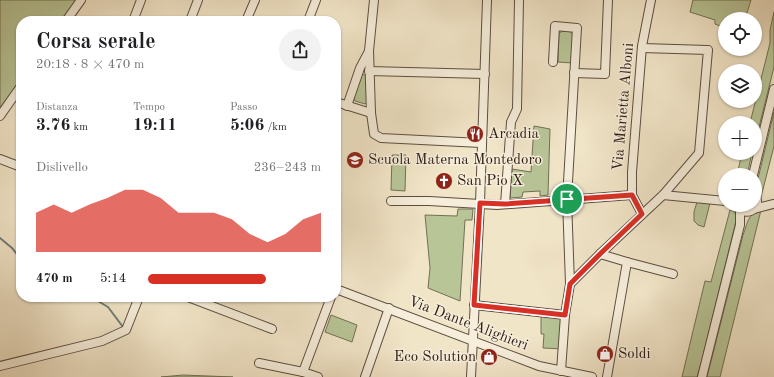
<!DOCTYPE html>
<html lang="it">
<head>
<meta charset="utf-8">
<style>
	:root { --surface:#fff; --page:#f2f2f2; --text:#202124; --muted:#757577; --accent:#d93025 }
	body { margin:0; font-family:"Old Standard TT",serif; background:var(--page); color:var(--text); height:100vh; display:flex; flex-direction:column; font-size:15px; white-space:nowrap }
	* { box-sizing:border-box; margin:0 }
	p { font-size:13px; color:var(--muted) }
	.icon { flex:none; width:22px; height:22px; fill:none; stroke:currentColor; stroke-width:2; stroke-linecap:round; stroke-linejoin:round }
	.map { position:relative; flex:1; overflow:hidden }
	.drawer { position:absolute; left:16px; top:16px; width:325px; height:286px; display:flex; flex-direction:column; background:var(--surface); border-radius:16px; box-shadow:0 1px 3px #0004 }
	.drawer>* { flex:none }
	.tools { position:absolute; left:718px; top:12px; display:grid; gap:8px }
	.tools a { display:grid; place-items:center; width:44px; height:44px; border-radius:50%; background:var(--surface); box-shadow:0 1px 3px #0004; font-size:20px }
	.pin { position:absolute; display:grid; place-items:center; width:34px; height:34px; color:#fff; margin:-17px; border:2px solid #fff; border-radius:50%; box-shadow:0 1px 4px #0007 }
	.round { display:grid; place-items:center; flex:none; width:42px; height:42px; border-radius:21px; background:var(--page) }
	.head { display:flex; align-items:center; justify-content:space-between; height:68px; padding:0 20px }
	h1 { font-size:22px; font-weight:600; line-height:30px }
	.metrics { display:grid; grid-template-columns:repeat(3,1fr); gap:6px; height:68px; padding:4px 20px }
	.metrics div { display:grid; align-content:center }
	.metrics b { font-size:17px; font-weight:600 }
	.metrics small { font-size:11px; font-weight:400 }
	.metrics p { font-size:11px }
	.chart { height:112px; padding:8px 20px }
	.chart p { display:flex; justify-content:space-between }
	.chart svg { width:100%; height:72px; margin-top:4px; fill:var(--accent); opacity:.7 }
	ul { padding:0 20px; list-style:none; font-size:13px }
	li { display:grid; grid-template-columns:64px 48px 1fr; align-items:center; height:30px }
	li i { height:10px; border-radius:5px; background:var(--accent) }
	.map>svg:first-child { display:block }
	.green { fill:#b8c597; stroke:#727054 }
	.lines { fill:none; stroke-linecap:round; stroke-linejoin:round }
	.stream { stroke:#6f7d77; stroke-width:2 }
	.minor-casing { stroke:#5d4e40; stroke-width:10 }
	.minor { stroke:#f6eedb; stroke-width:8 }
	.route-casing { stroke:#fff; stroke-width:8 }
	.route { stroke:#d93025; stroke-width:5 }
	.labels { text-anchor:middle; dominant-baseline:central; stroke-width:3; stroke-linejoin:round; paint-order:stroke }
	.street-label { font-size:15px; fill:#2c1b12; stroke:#f6eedb }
	.poi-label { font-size:15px; fill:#2c1b12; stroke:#f6eedb; text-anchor:start }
</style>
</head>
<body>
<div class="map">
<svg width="774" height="377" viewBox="0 0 774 377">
	<rect width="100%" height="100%" fill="#f1e5c8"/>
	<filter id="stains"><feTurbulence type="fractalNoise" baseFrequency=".005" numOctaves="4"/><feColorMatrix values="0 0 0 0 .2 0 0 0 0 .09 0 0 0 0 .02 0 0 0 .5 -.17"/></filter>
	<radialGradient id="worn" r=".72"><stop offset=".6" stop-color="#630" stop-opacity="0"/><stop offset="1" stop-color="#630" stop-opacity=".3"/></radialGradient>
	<g class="green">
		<polygon points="0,0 76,0 62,21 21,21 21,79 0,108"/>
		<polygon points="693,0 751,0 745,19 725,19 725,28 715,24 715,20 690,12"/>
		<polygon points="774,12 774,67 755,143 755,123 750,123 770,43 770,30"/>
		<polygon points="563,31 570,31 573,35 572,63 558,62 559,33"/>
		<polygon points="363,74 366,76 367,102 365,104 355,101 354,98 361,76"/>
		<polygon points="774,112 774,146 761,197 757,192 756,187"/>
		<polygon points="534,126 550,129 548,195 540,196 540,191 523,192 522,197 510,198 512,169 531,172"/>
		<polygon points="742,153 752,153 747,175 737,175"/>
		<polygon points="392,155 406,155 405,191 391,190"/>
		<polygon points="697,202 710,203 704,227 698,225 694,221 694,212"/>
		<polygon points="458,209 473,209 472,220 465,220 460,301 428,288 430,268 425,215 457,216"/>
		<polygon points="730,210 734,211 737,217 701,364 697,377 682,377 705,281 711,282"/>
		<path d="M761,210L720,377H707L743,235C748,223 747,214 761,210Z"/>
		<polygon points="541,313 565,315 563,349 543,348 544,334 541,334"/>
		<polygon points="331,315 357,325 352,342 325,332"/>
		<polygon points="183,375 233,377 161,377"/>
	</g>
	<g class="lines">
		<g class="stream">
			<polyline points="0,238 12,248 21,259"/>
			<polyline points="91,297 108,307 123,327"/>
		</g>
		<g class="minor-casing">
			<g id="minor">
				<polyline points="66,21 81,0"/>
				<polyline points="133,21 141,0"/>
				<polyline points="190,21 198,0"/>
				<polyline points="246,21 255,0"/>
				<polyline points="308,21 316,0"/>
				<polyline points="369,51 371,113 374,134 381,138 481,143"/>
				<polyline points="369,71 485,74"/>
				<polyline points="574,73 605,74 608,0"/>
				<polyline points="336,102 371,113"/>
				<polyline points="347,106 360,68 369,51 374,0"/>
				<polyline points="0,116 21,86"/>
				<polyline points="0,159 21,167"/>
				<polyline points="753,175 774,89"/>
				<polyline points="663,195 725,201"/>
				<polyline points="391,201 429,201 497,205 632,195"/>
				<polyline points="505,204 511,122 517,109 519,0"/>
				<path d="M738,206L742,211C753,214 761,205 755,195"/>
				<polyline points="754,209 773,204"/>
				<polyline points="642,214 632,195 632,172 642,46 651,0"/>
				<polyline points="600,254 627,262 607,377"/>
				<polyline points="627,262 673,274"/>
				<polyline points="570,284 600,254 663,195 699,153 708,50 642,48"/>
				<polyline points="336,289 539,366 592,377"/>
				<polyline points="188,297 272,329"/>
				<polyline points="474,305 565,315 570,284 567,199 577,28 555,26 553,62"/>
				<polyline points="259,363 303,372"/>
				<polyline points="0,366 102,341 126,330 139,297"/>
				<polyline points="561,371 565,315"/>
				<polyline points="318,377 303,372 331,297"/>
				<polyline points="365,377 389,308"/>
				<polyline points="471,377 480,203 487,0"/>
				<polyline points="702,377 740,225 740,209"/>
			</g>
		</g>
		<use href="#minor" class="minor"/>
	</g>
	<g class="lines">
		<g class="route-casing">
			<polygon id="route" points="632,195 642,214 600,254 570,284 565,315 474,305 480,203 505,204"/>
		</g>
		<use href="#route" class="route"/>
	</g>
	<defs>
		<g id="restaurant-disc" transform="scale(0.9)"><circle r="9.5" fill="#8f2418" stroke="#f6eedb"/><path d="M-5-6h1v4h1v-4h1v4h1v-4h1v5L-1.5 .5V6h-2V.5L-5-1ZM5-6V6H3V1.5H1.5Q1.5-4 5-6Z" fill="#fff"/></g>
		<g id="school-disc" transform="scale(0.9)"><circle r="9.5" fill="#8f2418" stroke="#f6eedb"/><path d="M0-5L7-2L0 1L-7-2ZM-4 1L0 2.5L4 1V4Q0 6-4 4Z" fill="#fff"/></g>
		<g id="church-disc" transform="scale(0.9)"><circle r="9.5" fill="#8f2418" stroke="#f6eedb"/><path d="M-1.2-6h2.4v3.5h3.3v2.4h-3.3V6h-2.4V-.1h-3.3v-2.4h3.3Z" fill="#fff"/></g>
		<g id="shop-disc" transform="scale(0.9)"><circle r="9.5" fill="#8f2418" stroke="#f6eedb"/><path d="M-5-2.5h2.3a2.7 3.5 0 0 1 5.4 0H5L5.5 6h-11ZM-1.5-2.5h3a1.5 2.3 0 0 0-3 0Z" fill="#fff"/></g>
	</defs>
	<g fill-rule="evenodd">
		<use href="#restaurant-disc" x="475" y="134"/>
		<use href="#school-disc" x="355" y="160"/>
		<use href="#church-disc" x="444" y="181"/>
		<use href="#shop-disc" x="605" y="354"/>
		<use href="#shop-disc" x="489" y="357"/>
	</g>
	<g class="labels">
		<g class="street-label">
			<text transform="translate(624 107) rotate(-85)">Via Marietta Alboni</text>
			<text transform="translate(468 324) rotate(21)">Via Dante Alighieri</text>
		</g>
		<g class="poi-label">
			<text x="488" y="134">Arcadia</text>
			<text x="368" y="160">Scuola Materna Montedoro</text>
			<text x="457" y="181">San Pio X</text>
			<text x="618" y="354">Soldi</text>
			<text x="476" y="357" text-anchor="end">Eco Solution</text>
		</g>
	</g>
	<rect width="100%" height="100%" filter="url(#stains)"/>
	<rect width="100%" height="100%" fill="url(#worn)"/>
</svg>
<div class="tools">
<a><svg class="icon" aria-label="locate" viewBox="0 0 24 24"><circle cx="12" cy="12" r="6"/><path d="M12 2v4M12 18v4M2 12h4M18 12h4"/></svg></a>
<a><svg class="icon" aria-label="layers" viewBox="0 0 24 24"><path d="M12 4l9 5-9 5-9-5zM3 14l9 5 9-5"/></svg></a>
<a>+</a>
<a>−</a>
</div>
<div class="pin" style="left:567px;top:199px;background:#1e9e55"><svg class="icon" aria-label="arrive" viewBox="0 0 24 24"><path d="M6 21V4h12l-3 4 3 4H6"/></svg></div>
<section class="drawer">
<div class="head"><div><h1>Corsa serale</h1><p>20:18 · 8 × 470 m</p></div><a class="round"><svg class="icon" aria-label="share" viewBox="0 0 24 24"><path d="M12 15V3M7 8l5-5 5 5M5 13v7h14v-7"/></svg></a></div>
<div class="metrics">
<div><p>Distanza</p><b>3.76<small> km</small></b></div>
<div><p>Tempo</p><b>19:11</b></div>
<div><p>Passo</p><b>5:06<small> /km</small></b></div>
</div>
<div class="chart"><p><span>Dislivello</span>236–243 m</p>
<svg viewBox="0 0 160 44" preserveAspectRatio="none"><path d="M0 44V20L10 15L20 20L30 15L40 11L50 6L60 6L70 11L80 20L90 20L100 20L110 24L120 33L130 38L140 33L150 24L160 20V44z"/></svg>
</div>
<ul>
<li><b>470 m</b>5:14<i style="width:68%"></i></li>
</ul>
</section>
</div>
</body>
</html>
